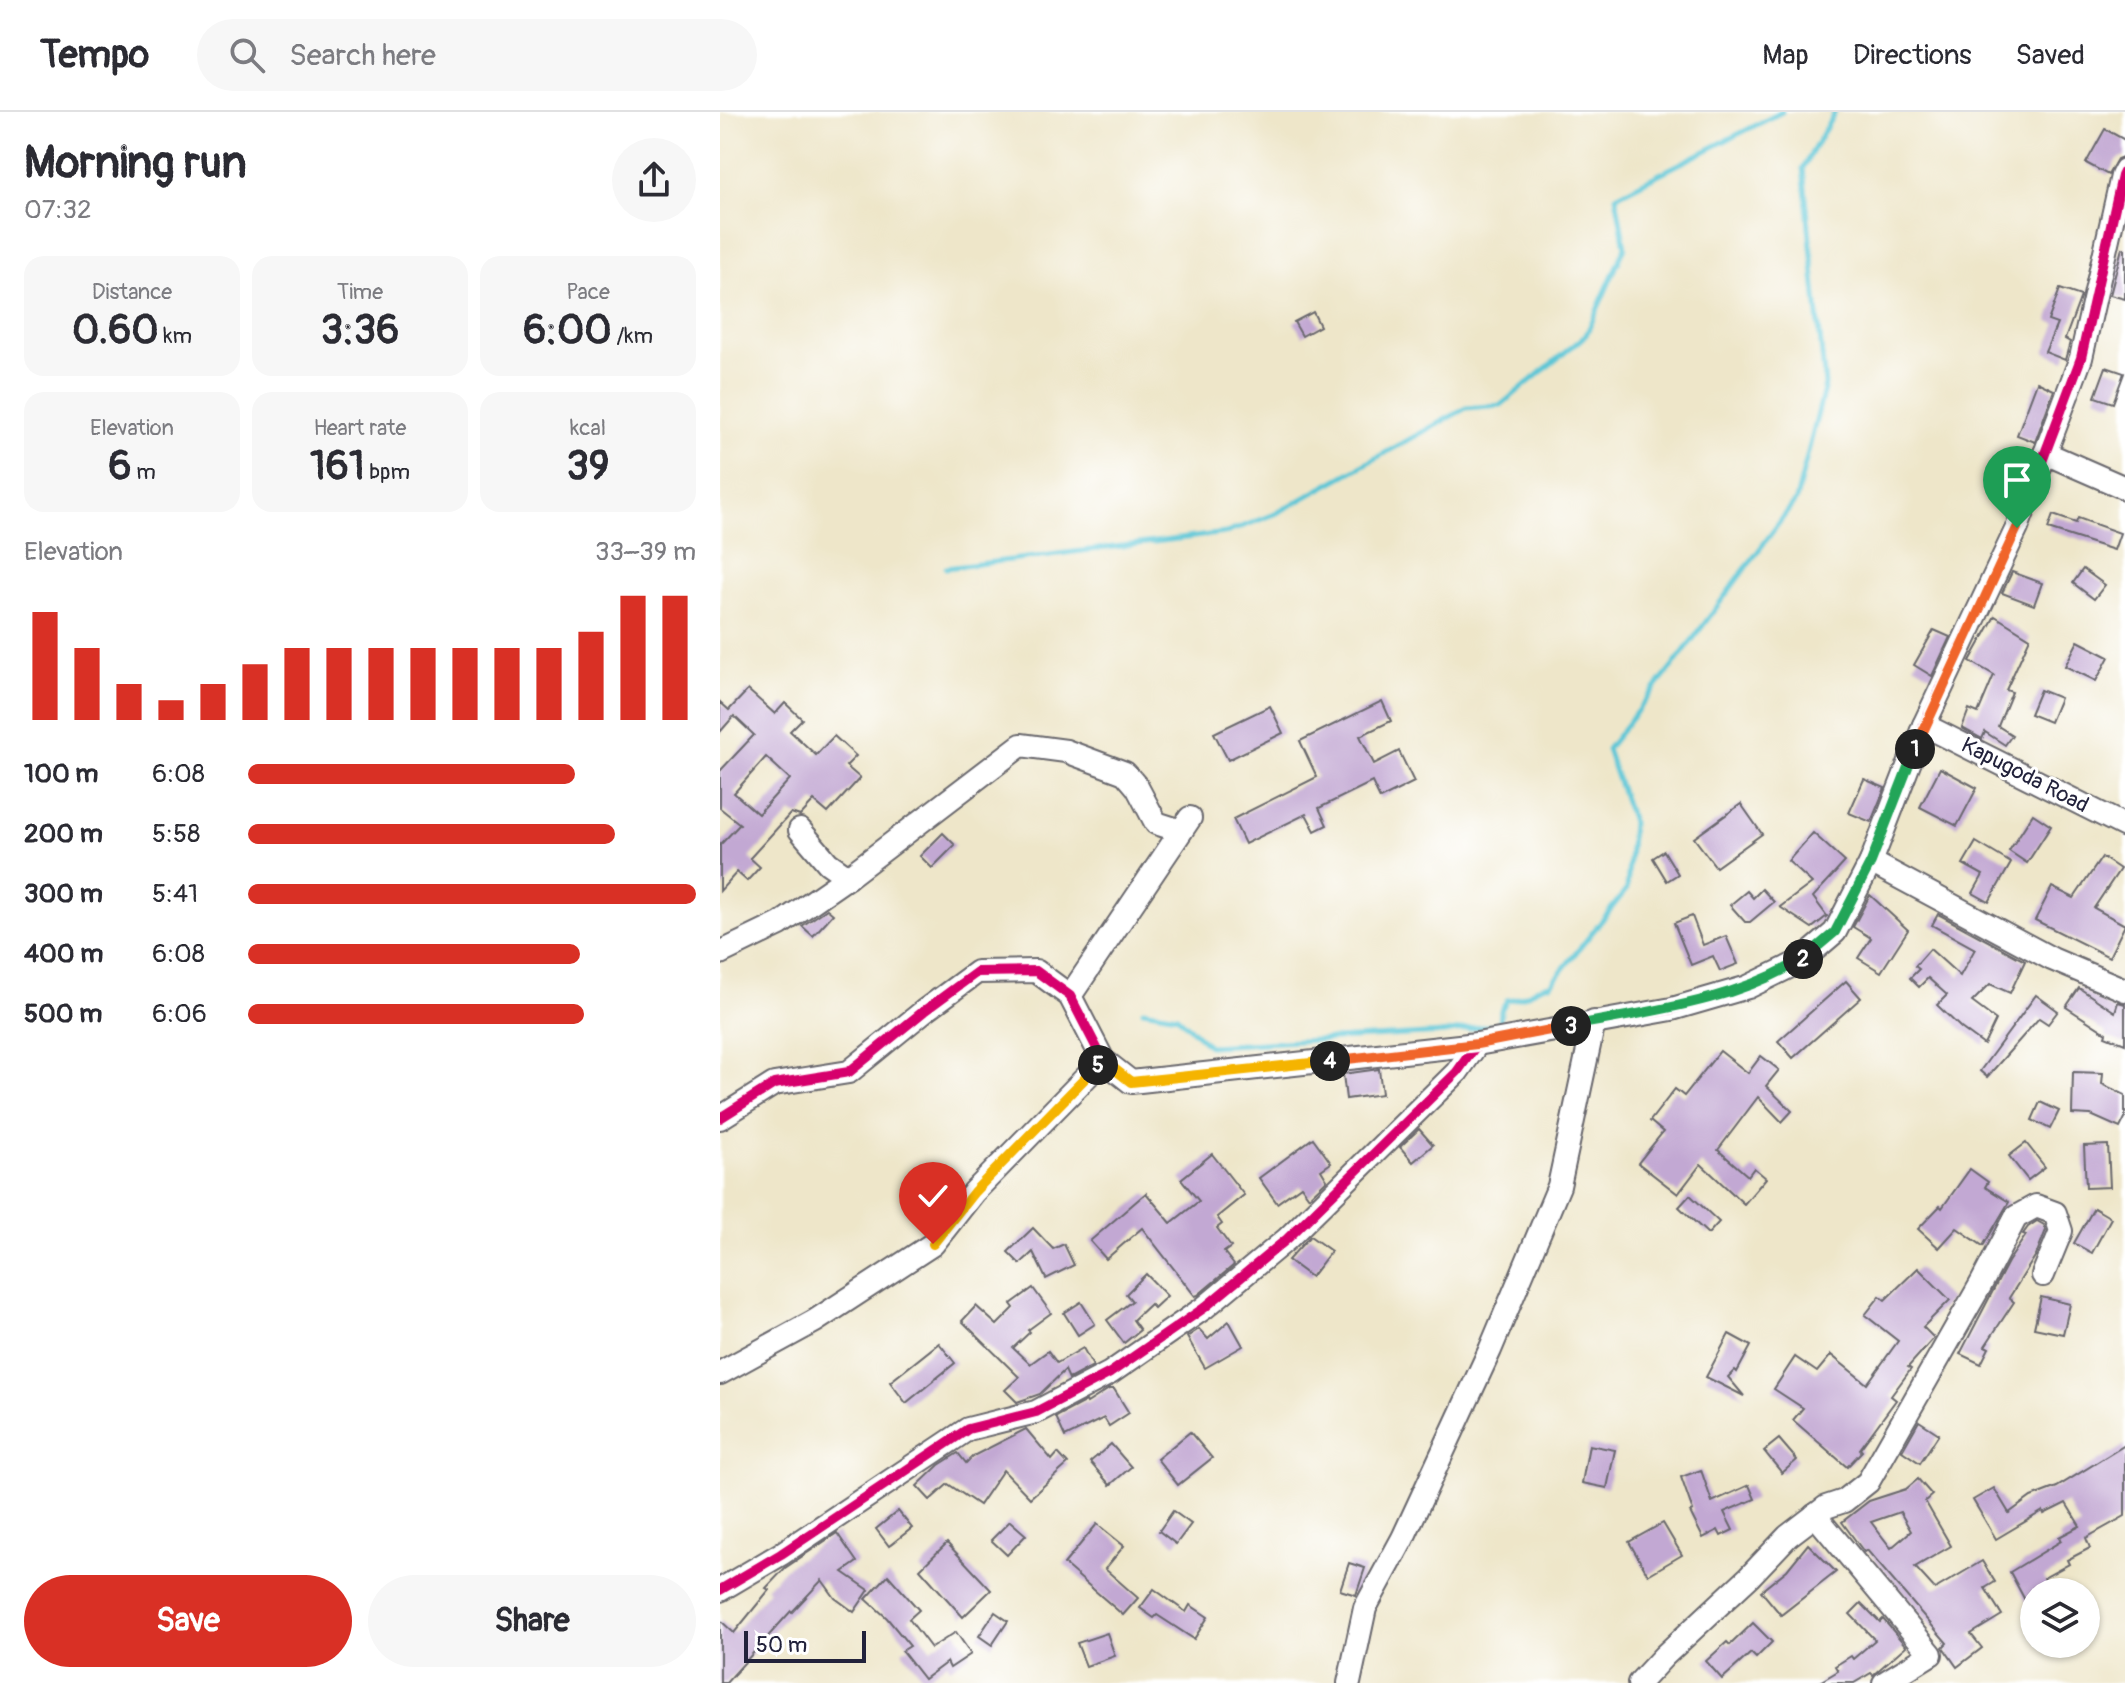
<!DOCTYPE html>
<html lang="en">
<head>
<meta charset="utf-8">
<style>
	:root { --surface:#fff; --page:#f7f7f7; --text:#2b2b33; --muted:#7c7c81; --line:#e1e1e2; --accent:#d93025 }
	body { margin:0; font-family:Pangolin,sans-serif; background:var(--page); color:var(--text); height:100vh; display:flex; flex-direction:column; font-size:30px; white-space:nowrap }
	* { box-sizing:border-box; margin:0 }
	p { font-size:26px; color:var(--muted) }
	.icon { flex:none; width:44px; height:44px; fill:none; stroke:currentColor; stroke-width:2; stroke-linecap:round; stroke-linejoin:round }
	.map { position:relative; flex:1; overflow:hidden }
	.drawer { display:flex; flex-direction:column; background:var(--surface); width:720px }
	.drawer>* { flex:none }
	.tools { position:absolute; left:1300px; top:1466px; display:grid; gap:16px }
	.tools a { display:grid; place-items:center; width:80px; height:80px; border-radius:50%; background:var(--surface); box-shadow:0 2px 6px #0004; font-size:40px }
	.scale { position:absolute; left:24px; bottom:20px; width:122px; box-sizing:border-box; padding-left:8px; border:4px solid #22223b; border-top:0; font-size:22px; line-height:28px; white-space:nowrap; color:#22223b; -webkit-text-stroke:6px #fff; paint-order:stroke }
	.pin { position:absolute; display:grid; place-items:center; width:68px; height:68px; color:#fff; margin:-82px -34px; border-radius:50% 50% 50% 0; rotate:-45deg; box-shadow:0 0 8px #0007 }
	.pin .icon { rotate:45deg }
	.km { position:absolute; width:40px; height:40px; margin:-20px; border-radius:50%; background:#222; color:#fff; font-size:22px; line-height:40px; text-align:center }
	.round { display:grid; place-items:center; flex:none; width:84px; height:84px; border-radius:42px; background:var(--page) }
	.headline { display:flex; align-items:center; justify-content:space-between; height:136px; padding:0 24px }
	h1 { font-size:44px; font-weight:700; line-height:60px }
	.metrics { display:grid; grid-template-columns:repeat(3,1fr); gap:12px; height:136px; padding:8px 24px }
	.metrics div { display:grid; align-content:center; border-radius:20px; background:var(--page); text-align:center }
	.metrics b { font-size:40px; font-weight:700 }
	.metrics small { font-size:22px; font-weight:400 }
	.metrics p { font-size:22px }
	.chart { height:224px; padding:16px 24px }
	.chart p { display:flex; justify-content:space-between }
	.chart svg { width:100%; height:144px; margin-top:8px; stroke:var(--accent); stroke-width:6 }
	.button { display:flex; gap:16px; margin-top:auto; padding:16px 24px }
	.button a { flex:1; height:92px; border-radius:48px; background:var(--accent); color:#fff; font-size:32px; font-weight:700; line-height:92px; text-align:center }
	.button a+a { background:var(--page); color:var(--text) }
	ul { padding:0 24px; list-style:none; font-size:26px }
	li { display:grid; grid-template-columns:128px 96px 1fr; align-items:center; height:60px }
	li i { height:20px; border-radius:10px; background:var(--accent) }
	header { display:flex; align-items:center; gap:48px; box-sizing:border-box; height:112px; padding:0 40px; background:var(--surface); border-bottom:2px solid var(--line) }
	header strong { font-size:38px }
	nav { display:flex; gap:44px; margin-inline-start:auto; font-size:28px }
	.search { width:560px; height:72px; background:var(--page); display:flex; align-items:center; gap:20px; box-sizing:border-box; padding:0 28px; border-radius:44px; color:var(--muted); font-size:30px }
	main { display:flex; flex:1; min-height:0 }
	.map>svg:first-child { display:block }
	.lines { fill:none; stroke-linecap:round; stroke-linejoin:round }
	.stream { stroke:#5cc6d6; stroke-width:5 }
	.building { fill:#c2a8d3; fill-rule:evenodd }
	.minor-casing { stroke:#69676d; stroke-width:26 }
	.minor { stroke:#fff; stroke-width:22 }
	.cycleway-casing { stroke:#fff; stroke-width:15 }
	.cycleway { stroke:#d6006c; stroke-width:10 }
	.split-1-casing { stroke:#fff; stroke-width:16 }
	.split-2-casing { stroke:#fff; stroke-width:16 }
	.split-3-casing { stroke:#fff; stroke-width:16 }
	.split-4-casing { stroke:#fff; stroke-width:16 }
	.split-5-casing { stroke:#fff; stroke-width:16 }
	.split-6-casing { stroke:#fff; stroke-width:16 }
	.split-1 { stroke:#f0652b; stroke-width:10 }
	.split-2 { stroke:#22a559; stroke-width:10 }
	.split-3 { stroke:#22a559; stroke-width:10 }
	.split-4 { stroke:#f0652b; stroke-width:10 }
	.split-5 { stroke:#f5b400; stroke-width:10 }
	.split-6 { stroke:#f5b400; stroke-width:10 }
	.labels { text-anchor:middle; dominant-baseline:central; stroke-width:6; stroke-linejoin:round; paint-order:stroke }
	.street-label { font-size:22px; fill:#22223b; stroke:#fff }
</style>
</head>
<body>
<header>
<strong>Tempo</strong>
<div class="search"><svg class="icon" aria-label="search" viewBox="0 0 24 24"><circle cx="10" cy="10" r="6"/><path d="M15 15l6 6"/></svg>Search here</div>
<nav><a>Map</a><a>Directions</a><a>Saved</a></nav>
</header>
<main>
<section class="drawer">
<div class="headline"><div><h1>Morning run</h1><p>07:32</p></div><a class="round"><svg class="icon" aria-label="share" viewBox="0 0 24 24"><path d="M12 15V3M7 8l5-5 5 5M5 13v7h14v-7"/></svg></a></div>
<div class="metrics">
<div><p>Distance</p><b>0.60<small> km</small></b></div>
<div><p>Time</p><b>3:36</b></div>
<div><p>Pace</p><b>6:00<small> /km</small></b></div>
</div>
<div class="metrics">
<div><p>Elevation</p><b>6<small> m</small></b></div>
<div><p>Heart rate</p><b>161<small> bpm</small></b></div>
<div><p>kcal</p><b>39</b></div>
</div>
<div class="chart"><p><span>Elevation</span>33–39 m</p>
<svg viewBox="0 0 160 44" preserveAspectRatio="none"><path d="M5 44V11M15 44V22M25 44V33M35 44V38M45 44V33M55 44V27M65 44V22M75 44V22M85 44V22M95 44V22M105 44V22M115 44V22M125 44V22M135 44V17M145 44V6M155 44V6"/></svg>
</div>
<ul>
<li><b>100 m</b>6:08<i style="width:73%"></i></li>
<li><b>200 m</b>5:58<i style="width:82%"></i></li>
<li><b>300 m</b>5:41<i style="width:100%"></i></li>
<li><b>400 m</b>6:08<i style="width:74%"></i></li>
<li><b>500 m</b>6:06<i style="width:75%"></i></li>
</ul>
<div class="button"><a>Save</a><a>Share</a></div>
</section>
<div class="map">
<svg width="1405" height="1571" viewBox="0 0 1405 1571">
	<rect width="100%" height="100%" fill="#fff"/>
	<filter id="ink" filterUnits="userSpaceOnUse"><feTurbulence type="fractalNoise" baseFrequency=".0125" numOctaves="2"/><feDisplacementMap in="SourceGraphic" scale="16" xChannelSelector="R" yChannelSelector="G"/><feConvolveMatrix kernelMatrix="1 2 1 2 8 2 1 2 1" color-interpolation-filters="sRGB"/></filter>
	<filter id="wash" filterUnits="userSpaceOnUse"><feTurbulence type="fractalNoise" baseFrequency=".006" numOctaves="4" result="noise"/><feDisplacementMap in="SourceGraphic" scale="32" xChannelSelector="R" yChannelSelector="G"/><feGaussianBlur stdDeviation="1.8" result="paint"/><feColorMatrix in="noise" values="0 0 0 0 0 0 0 0 0 0 0 0 0 0 0 0 0 1.4 0 .05"/><feComposite in="paint" operator="in"/></filter>
	<g filter="url(#wash)">
		<rect width="100%" height="100%" fill="#eee6c9"/>
		<g class="lines">
			<g class="stream">
				<polyline points="226,456 506,421 555,402 746,296 781,293 866,223 905,135 896,84 1062,0"/>
				<path d="M423,898L457,904L489,934L724,921L780,912L781,898L787,888C811,886 812,874 831,872L907,777L912,710L887,637L953,554L1076,388L1105,273L1083,56L1115,0"/>
			</g>
		</g>
		<g id="blocks">
			<g class="building">
				<polygon points="1385,17 1405,28 1405,44 1397,47 1388,63 1366,51"/>
				<polygon points="1402,136 1405,137 1405,187 1390,183"/>
				<polygon points="1340,177 1361,184 1345,227 1350,230 1345,248 1325,240 1337,212 1328,209"/>
				<polygon points="593,200 600,214 582,224 574,210"/>
				<polygon points="1386,255 1404,261 1393,291 1375,285"/>
				<polygon points="1317,270 1334,278 1315,330 1297,323"/>
				<polygon points="1333,403 1356,411 1358,406 1400,421 1394,438 1328,417"/>
				<polygon points="1363,457 1385,473 1374,487 1353,471"/>
				<polygon points="1292,460 1322,471 1314,493 1282,481"/>
				<polygon points="1275,504 1310,526 1286,578 1292,580 1278,614 1292,623 1285,633 1265,620 1262,627 1242,616 1249,597 1258,601 1274,563 1250,549"/>
				<polygon points="1214,518 1230,525 1212,564 1194,553"/>
				<polygon points="1358,529 1389,545 1376,569 1345,554"/>
				<path d="M28,578L55,602L65,591L82,607L70,619L96,643L114,624L136,644L126,654L140,666L108,701L94,689L80,704L71,701L30,746L40,755L27,769L17,760L0,779V733L20,712L0,696V659L34,623L14,604L0,620V590L9,598ZM46,645L70,667L38,702L14,681Z"/>
				<polygon points="1320,578 1340,586 1330,610 1310,602"/>
				<polygon points="662,589 671,609 640,624 654,652 679,639 694,670 660,687 652,670 599,696 607,713 595,719 586,702 525,732 513,707 597,665 580,629"/>
				<polygon points="550,594 563,621 508,648 494,621"/>
				<polygon points="1220,656 1257,676 1237,714 1200,695"/>
				<polygon points="1144,667 1165,676 1151,710 1129,701"/>
				<polygon points="1021,692 1042,722 996,755 974,726"/>
				<polygon points="1313,702 1331,714 1307,751 1289,739"/>
				<polygon points="223,721 235,733 212,756 200,744"/>
				<polygon points="1093,721 1125,750 1093,785 1107,804 1092,816 1060,795 1092,771 1068,749"/>
				<polygon points="1256,730 1291,751 1269,790 1253,781 1263,763 1243,752"/>
				<polygon points="944,739 958,762 947,769 933,746"/>
				<polygon points="1382,745 1400,757 1374,796 1405,813 1389,845 1315,808 1332,775 1354,786"/>
				<polygon points="1042,777 1054,790 1030,810 1025,810 1010,793 1027,779 1033,786"/>
				<polygon points="1150,783 1188,818 1161,860 1138,846 1151,826 1133,815"/>
				<polygon points="107,797 113,802 93,824 82,814"/>
				<polygon points="1218,802 1305,849 1290,881 1270,872 1252,890 1276,908 1264,933 1241,916 1217,893 1227,883 1208,866 1199,875 1190,866 1199,857 1195,854 1210,837 1240,864 1255,837 1212,813"/>
				<polygon points="972,804 983,833 1006,824 1018,852 1000,859 993,844 971,853 954,811"/>
				<polygon points="1126,869 1141,886 1073,946 1058,929"/>
				<polygon points="1359,876 1395,900 1398,890 1405,892 1405,932 1385,924 1386,921 1346,895"/>
				<polygon points="1316,883 1338,899 1328,912 1319,906 1267,965 1260,959"/>
				<polygon points="1000,939 1028,961 1041,944 1059,958 1046,974 1072,999 1062,1010 1038,985 998,1038 1028,1064 1034,1056 1046,1066 1024,1092 981,1052 958,1082 918,1051 943,1020 930,1009 955,977 964,984"/>
				<polygon points="659,957 662,982 626,987 623,962"/>
				<polygon points="1353,960 1383,961 1382,972 1405,983 1405,1006 1400,1016 1371,1003 1352,1002"/>
				<polygon points="1320,990 1339,999 1330,1017 1312,1008"/>
				<polygon points="699,1017 713,1033 693,1050 680,1035"/>
				<polygon points="593,1026 611,1051 601,1058 607,1068 589,1085 581,1074 557,1091 539,1066"/>
				<polygon points="1306,1031 1325,1055 1308,1068 1289,1044"/>
				<polygon points="1388,1033 1390,1075 1366,1076 1364,1034"/>
				<polygon points="492,1042 524,1083 497,1105 502,1112 497,1116 511,1135 504,1140 514,1153 478,1183 475,1184 422,1116 386,1147 370,1129 426,1081 451,1111 479,1089 461,1067"/>
				<polygon points="1250,1057 1268,1070 1265,1075 1289,1090 1263,1134 1237,1116 1219,1136 1198,1117 1220,1094 1222,1096"/>
				<polygon points="970,1083 999,1110 988,1122 959,1095"/>
				<polygon points="1374,1096 1391,1106 1372,1141 1354,1131"/>
				<polygon points="1317,1109 1324,1113 1326,1118 1316,1143 1289,1186 1294,1190 1265,1234 1269,1236 1261,1252 1240,1242 1288,1150 1306,1123 1303,1122 1308,1115"/>
				<polygon points="313,1116 333,1137 344,1132 354,1153 326,1167 313,1140 300,1152 288,1140"/>
				<polygon points="590,1124 611,1139 591,1165 568,1148"/>
				<polygon points="1198,1156 1230,1188 1203,1215 1214,1226 1188,1255 1191,1257 1171,1284 1176,1288 1140,1337 1142,1339 1127,1355 1073,1308 1083,1296 1054,1277 1075,1245 1097,1260 1111,1243 1147,1272 1178,1229 1145,1203 1160,1184 1165,1188"/>
				<polygon points="426,1162 447,1184 434,1196 430,1192 413,1208 420,1218 404,1231 387,1208 412,1189 406,1182"/>
				<polygon points="313,1176 331,1201 308,1218 310,1220 293,1236 310,1252 328,1239 337,1251 363,1236 373,1254 349,1267 345,1258 320,1282 297,1290 285,1278 299,1265 242,1209 256,1194 277,1213 294,1196 291,1192"/>
				<polygon points="1321,1185 1350,1192 1343,1222 1314,1216"/>
				<polygon points="361,1190 375,1212 358,1223 344,1201"/>
				<polygon points="509,1209 523,1234 485,1256 467,1225 479,1217 488,1227"/>
				<polygon points="1009,1222 1031,1234 1017,1260 1015,1258 1008,1265 1024,1284 986,1265"/>
				<polygon points="219,1231 235,1251 186,1291 170,1270"/>
				<polygon points="389,1277 394,1277 409,1301 389,1314 384,1306 345,1325 336,1305 366,1289 367,1291"/>
				<polygon points="1199,1309 1219,1322 1200,1351 1182,1339"/>
				<polygon points="306,1317 332,1348 338,1341 348,1352 310,1386 283,1358 259,1393 228,1372 210,1388 197,1374 219,1353 238,1341 246,1351 253,1344"/>
				<polygon points="470,1320 492,1346 458,1373 437,1347"/>
				<polygon points="1059,1327 1077,1348 1062,1361 1044,1339"/>
				<polygon points="391,1332 411,1355 390,1373 370,1350"/>
				<polygon points="869,1333 895,1338 887,1376 862,1371"/>
				<polygon points="1405,1333 1405,1404 1366,1426 1370,1436 1347,1448 1349,1452 1324,1466 1331,1480 1314,1480 1314,1505 1290,1460 1341,1429 1339,1425 1360,1414 1346,1391 1324,1402 1323,1399 1276,1427 1253,1388 1274,1376 1289,1401 1311,1385 1337,1375"/>
				<polygon points="981,1358 992,1390 1029,1373 1035,1387 1004,1400 1013,1418 1001,1424 998,1418 983,1426 970,1400 973,1399 961,1365"/>
				<path d="M1198,1367L1212,1383L1205,1389L1231,1434L1195,1455L1215,1477L1262,1449L1275,1470L1265,1476L1282,1503L1251,1522L1262,1536L1237,1555L1223,1535L1227,1531L1147,1438L1144,1440L1122,1410L1149,1389L1186,1377ZM1180,1400L1191,1419L1171,1436L1151,1410Z"/>
				<polygon points="178,1399 192,1416 169,1434 156,1417"/>
				<polygon points="453,1399 471,1412 456,1432 439,1419"/>
				<polygon points="290,1409 306,1423 287,1443 271,1428"/>
				<polygon points="943,1411 962,1443 928,1463 909,1430"/>
				<polygon points="377,1412 404,1434 385,1457 418,1486 403,1503 344,1452"/>
				<polygon points="117,1421 137,1450 123,1460 149,1478 134,1500 115,1486 102,1468 72,1500 71,1499 6,1571 0,1571 0,1508 14,1521 49,1478 46,1476 65,1456"/>
				<polygon points="227,1431 271,1478 243,1505 200,1457"/>
				<polygon points="1088,1432 1116,1460 1061,1503 1041,1479 1067,1458"/>
				<polygon points="629,1451 645,1456 636,1483 620,1478"/>
				<polygon points="168,1463 199,1498 189,1507 211,1536 236,1520 251,1542 230,1556 227,1550 204,1567 182,1539 190,1534 167,1506 146,1487"/>
				<polygon points="434,1477 466,1500 470,1493 488,1505 474,1527 437,1503 434,1506 420,1496"/>
				<polygon points="1141,1491 1160,1510 1163,1507 1186,1534 1153,1563 1151,1561 1134,1571 1098,1571 1118,1559 1115,1554 1131,1544 1133,1547 1155,1528 1130,1502"/>
				<polygon points="275,1500 288,1509 272,1533 259,1524"/>
				<polygon points="1033,1511 1052,1530 1036,1546 1031,1541 1002,1567 986,1549 1007,1530 1010,1533"/>
				<polygon points="387,1521 395,1544 366,1554 357,1531"/>
			</g>
		</g>
	</g>
	<g filter="url(#ink)">
		<use href="#blocks" fill-opacity="0" stroke="#69676d" stroke-width="2"/>
		<g class="lines">
			<g class="minor-casing">
				<g id="minor">
					<polyline points="1325,341 1405,376"/>
					<polyline points="1204,613 1405,714"/>
					<polyline points="80,718 108,751 128,765"/>
					<polyline points="1151,750 1332,847 1405,878"/>
					<polyline points="0,841 60,812 128,765 301,633 346,639 405,661 417,675 436,711 461,719"/>
					<polyline points="350,884 470,706"/>
					<polyline points="0,1006 54,972 129,960 204,899 257,860 316,859 350,884 383,948 411,970 757,932 952,897 1028,875 1081,849 1115,820 1151,750 1204,613 1297,416 1361,246 1402,64 1405,58"/>
					<polyline points="0,1261 95,1209 213,1132 254,1080 383,948"/>
					<polyline points="1095,1403 1211,1542 1164,1571"/>
					<polyline points="0,1478 61,1442 248,1317 316,1300 390,1261 484,1196 567,1127 737,960 757,932"/>
					<polyline points="629,1571 645,1496 683,1426 770,1238 839,1074 874,910"/>
					<polyline points="919,1571 944,1544 1029,1465 1068,1424 1106,1395 1124,1389 1148,1370 1261,1172 1296,1105 1316,1094 1335,1101 1341,1119 1323,1163"/>
				</g>
			</g>
			<use href="#minor" class="minor"/>
			<g class="cycleway-casing">
				<g id="cycleway">
					<polyline points="0,1006 54,972 129,960 204,899 257,860 316,859 350,884 383,948 411,970 757,932 952,897 1028,875 1081,849 1115,820 1151,750 1204,613 1297,416 1361,246 1402,64 1405,58"/>
					<polyline points="0,1478 61,1442 248,1317 316,1300 390,1261 484,1196 567,1127 737,960 757,932"/>
				</g>
			</g>
			<use href="#cycleway" class="cycleway"/>
		</g>
	</g>
	<g class="lines" filter="url(#ink)">
		<g class="split-1-casing">
			<polyline id="split-1" points="1195,637 1297,416"/>
		</g>
		<g class="split-2-casing">
			<polyline id="split-2" points="1083,847 1115,820 1151,750 1195,637"/>
		</g>
		<g class="split-3-casing">
			<path id="split-3" d="M851,914C930,899 1013,890 1083,847"/>
		</g>
		<g class="split-4-casing">
			<polyline id="split-4" points="610,949 757,932 851,914"/>
		</g>
		<g class="split-5-casing">
			<polyline id="split-5" points="378,953 383,948 411,970 610,949"/>
		</g>
		<g class="split-6-casing">
			<polyline id="split-6" points="213,1132 254,1080 378,953"/>
		</g>
		<use href="#split-1" class="split-1"/>
		<use href="#split-2" class="split-2"/>
		<use href="#split-3" class="split-3"/>
		<use href="#split-4" class="split-4"/>
		<use href="#split-5" class="split-5"/>
		<use href="#split-6" class="split-6"/>
	</g>
	<g class="labels">
		<g class="street-label">
			<text transform="translate(1305 663) rotate(27)">Kapugoda Road</text>
		</g>
	</g>
</svg>
<div class="tools">
<a><svg class="icon" aria-label="layers" viewBox="0 0 24 24"><path d="M12 4l9 5-9 5-9-5zM3 14l9 5 9-5"/></svg></a>
</div>
<div class="scale">50 m</div>
<div class="pin" style="left:1297px;top:416px;background:#1e9e55"><svg class="icon" aria-label="arrive" viewBox="0 0 24 24"><path d="M6 21V4h12l-3 4 3 4H6"/></svg></div>
<div class="pin" style="left:213px;top:1132px;background:#d93025"><svg class="icon" aria-label="check" viewBox="0 0 24 24"><path d="M5 12l5 5 9-10"/></svg></div>
<b class="km" style="left:1195px;top:637px">1</b>
<b class="km" style="left:1083px;top:847px">2</b>
<b class="km" style="left:851px;top:914px">3</b>
<b class="km" style="left:610px;top:949px">4</b>
<b class="km" style="left:378px;top:953px">5</b>
</div>
</main>
</body>
</html>
